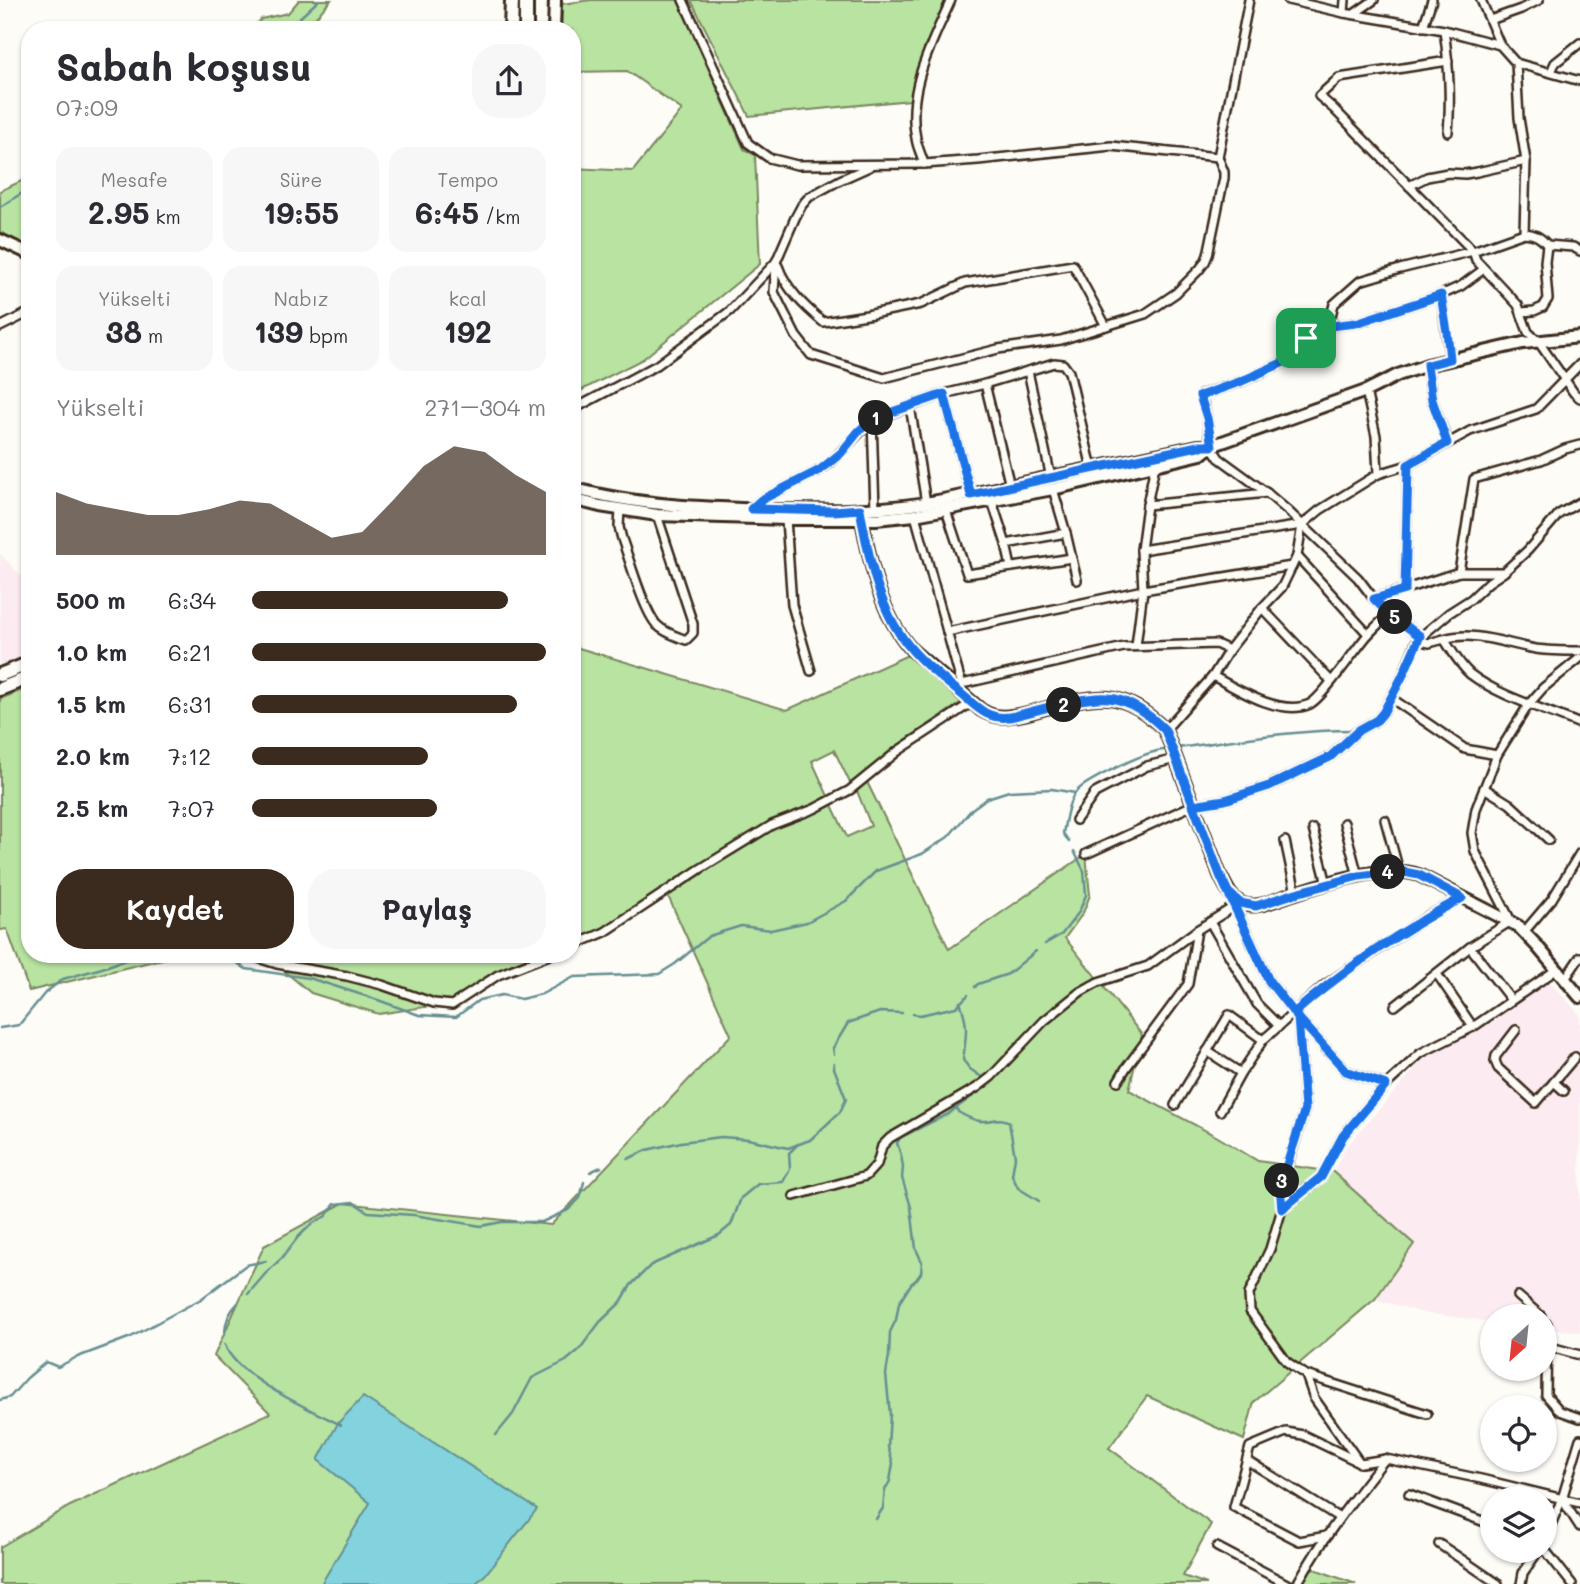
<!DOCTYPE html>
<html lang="tr">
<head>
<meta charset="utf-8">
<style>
	:root { --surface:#fff; --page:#f7f7f7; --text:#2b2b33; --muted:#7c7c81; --accent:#3b2a1e }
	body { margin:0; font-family:Mali,sans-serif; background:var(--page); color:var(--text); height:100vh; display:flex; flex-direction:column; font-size:26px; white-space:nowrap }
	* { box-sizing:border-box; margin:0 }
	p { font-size:23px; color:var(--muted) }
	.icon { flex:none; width:38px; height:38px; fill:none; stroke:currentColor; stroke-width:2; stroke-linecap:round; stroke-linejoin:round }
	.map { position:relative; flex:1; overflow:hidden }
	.panel { position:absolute; left:21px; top:21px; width:560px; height:942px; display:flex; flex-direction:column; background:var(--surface); border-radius:28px; box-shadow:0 2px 5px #0004 }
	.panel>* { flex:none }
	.needle { width:46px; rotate:207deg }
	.fabs { position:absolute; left:1480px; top:1304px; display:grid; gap:14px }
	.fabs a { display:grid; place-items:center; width:77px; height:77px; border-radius:50%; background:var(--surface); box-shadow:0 2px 5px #0004; font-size:35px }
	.pin { position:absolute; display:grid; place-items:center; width:60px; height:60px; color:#fff; margin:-30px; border-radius:14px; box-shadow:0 4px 10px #0006 }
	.km { position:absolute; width:35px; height:35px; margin:-18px; border-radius:50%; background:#222; color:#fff; font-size:19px; line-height:35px; text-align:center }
	.round { display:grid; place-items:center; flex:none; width:74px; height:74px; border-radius:28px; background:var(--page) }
	.overview { display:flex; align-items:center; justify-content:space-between; height:119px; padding:0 35px }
	h1 { font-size:38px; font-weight:800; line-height:52px }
	.figures { display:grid; grid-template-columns:repeat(3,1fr); gap:10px; height:119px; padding:7px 35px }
	.figures div { display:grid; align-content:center; border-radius:18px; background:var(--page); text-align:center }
	.figures b { font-size:30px; font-weight:800 }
	.figures small { font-size:19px; font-weight:400 }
	.figures p { font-size:19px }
	.chart { height:196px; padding:14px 35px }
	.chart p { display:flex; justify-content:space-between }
	.chart svg { width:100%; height:126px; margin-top:7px; fill:var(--accent); opacity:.7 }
	.cta { display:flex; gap:14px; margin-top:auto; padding:14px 35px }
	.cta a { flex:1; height:80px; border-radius:28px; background:var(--accent); color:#fff; font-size:28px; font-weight:800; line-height:80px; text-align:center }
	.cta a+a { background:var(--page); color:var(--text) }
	ul { padding:0 35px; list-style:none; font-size:23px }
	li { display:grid; grid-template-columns:112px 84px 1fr; align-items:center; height:52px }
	li i { height:18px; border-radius:9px; background:var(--accent) }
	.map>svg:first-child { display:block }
	.built { fill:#fcebf0 }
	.green { fill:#b8e3a1; stroke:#7a8660; stroke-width:2 }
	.water { fill:#82d3dd; stroke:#668f91; stroke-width:2 }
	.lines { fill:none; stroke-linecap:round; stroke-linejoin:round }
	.stream { stroke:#668f91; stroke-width:2.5 }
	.street-casing { stroke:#3b2a1e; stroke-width:12 }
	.secondary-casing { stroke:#3b2a1e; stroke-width:16 }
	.highway-casing { stroke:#3b2a1e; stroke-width:18 }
	.street { stroke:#fdfcf7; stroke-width:7 }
	.secondary { stroke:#fdfcf7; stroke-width:10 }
	.highway { stroke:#fdfcf7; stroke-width:12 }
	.route-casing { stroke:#fff; stroke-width:14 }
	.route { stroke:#1a73e8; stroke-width:9 }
</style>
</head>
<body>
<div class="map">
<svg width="1580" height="1584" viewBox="0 0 1580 1584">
	<rect width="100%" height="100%" fill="#fdfcf7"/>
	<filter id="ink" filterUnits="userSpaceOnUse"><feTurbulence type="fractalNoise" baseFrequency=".0143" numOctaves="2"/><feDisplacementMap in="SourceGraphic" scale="14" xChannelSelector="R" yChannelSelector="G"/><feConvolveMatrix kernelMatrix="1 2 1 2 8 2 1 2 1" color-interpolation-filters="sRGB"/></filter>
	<g filter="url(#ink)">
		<g class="built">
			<polygon points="0,554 30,585 30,657 0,669"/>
			<polygon points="1547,979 1580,1015 1580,1332 1545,1328 1545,1316 1493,1316 1493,1322 1424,1313 1375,1299 1414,1244 1333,1172 1346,1147 1421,1062 1431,1055 1479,1029"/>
		</g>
		<g class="green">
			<polygon points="299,0 331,0 305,30 252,30 261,19 288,13"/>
			<polygon points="591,0 678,0 744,149 755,155 760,264 643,359 572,395 572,168 633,171 682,110 627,71 572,72 572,30 561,30 562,4"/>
			<polygon points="691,0 946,0 915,74 910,100 749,116"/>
			<polygon points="30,177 30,248 0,234 0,191"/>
			<polygon points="572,646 787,710 910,654 962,702 895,747 851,785 834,750 812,761 828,796 814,804 771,820 664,888 603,931 572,940"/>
			<polygon points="30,687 30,954 183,954 29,991 7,929 0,930 0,699"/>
			<polygon points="867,782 949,949 1086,854 1090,895 1083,913 1065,938 1142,1035 1129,1090 1216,1136 1258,1161 1333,1172 1414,1244 1375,1299 1254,1402 1244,1440 1147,1396 1109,1448 1211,1524 1183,1576 1207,1584 0,1584 0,1547 70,1506 270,1413 214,1356 264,1246 343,1203 551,1225 731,1035 668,896 773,828 818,811 831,803 847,837 871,826 857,791"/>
			<polygon points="250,954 537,954 495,971 452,1001 436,1001"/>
			<path d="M283,970C315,975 348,979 380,988C397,994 414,1001 431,1006L379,1014L311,993Z"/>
			<polygon points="1306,1566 1356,1584 1291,1584"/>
		</g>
		<polygon class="water" points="363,1397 537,1509 485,1575 475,1584 321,1584 370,1503 318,1460 338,1423"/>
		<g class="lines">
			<g class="stream">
				<polyline points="271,30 294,23 319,0"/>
				<polyline points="0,207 30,188"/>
				<path d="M1177,748C1236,740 1295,730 1354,730"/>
				<path d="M1069,842L1063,833C1066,820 1067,803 1076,792C1083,782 1140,755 1154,752C1159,750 1165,750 1170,749"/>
				<polyline points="1045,944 1062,934 1079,912 1086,895 1084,871 1074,851"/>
				<polyline points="224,954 246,969 309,978 378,1000 419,1015 456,1017 479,1000 502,995 521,999 542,994 574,977 659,974 675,964 709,936 741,926 771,930 807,922 846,901 876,871 922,854 948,837 972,809 987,798 1009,791 1052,789 1075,793"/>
				<polyline points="975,987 978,984 1008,974 1036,951"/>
				<path d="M960,1002C969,1026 966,1036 963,1060L970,1069L983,1078"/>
				<polyline points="913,1014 920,1015 956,1007 968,995"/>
				<polyline points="0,1028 19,1025 45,993 63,979 102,968 128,959 138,954"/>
				<polyline points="834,1054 833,1048 848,1023 880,1012 902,1013"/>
				<path d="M957,1108L958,1112C965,1116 972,1120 980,1121C991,1122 999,1116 1009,1122L1015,1157L1012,1175L1018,1188L1039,1201"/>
				<polyline points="628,1159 647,1150 681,1142 721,1137 748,1139 788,1148 810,1140 840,1112 846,1099 834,1068 834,1063"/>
				<polyline points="590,1172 601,1167"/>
				<polyline points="248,1294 266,1273 282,1258 298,1237 313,1223 326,1216 335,1204 353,1202 368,1212 414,1215 481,1226 502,1222 542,1222 568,1210 580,1198 584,1182"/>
				<path d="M225,1333C225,1321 230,1311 238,1303"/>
				<path d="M225,1345C236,1377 311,1410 341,1425"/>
				<polyline points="0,1400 10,1397 27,1378 46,1362 58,1367 75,1358 131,1337 201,1299 246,1265 266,1261"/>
				<polyline points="496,1435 513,1414 532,1378 566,1361 579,1350 600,1322 621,1302 631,1285 651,1265 719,1235 731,1225 741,1198 758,1184 783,1182 790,1169 789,1153 798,1144"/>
				<polyline points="876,1519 883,1508 885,1490 890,1481 893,1463 888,1447 890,1415 886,1374 889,1356 890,1332 896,1320 899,1303 911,1284 916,1280 921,1273 922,1262 916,1249 911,1207 902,1178 903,1167 901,1155 897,1143 900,1138 948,1114 984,1088"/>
			</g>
			<g class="street-casing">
				<g id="street">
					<polyline points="683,0 748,143 769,158 797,165 924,164 978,160 1111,146 1218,157 1249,0"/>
					<polyline points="1288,0 1344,13"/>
					<polyline points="1345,0 1344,13 1444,30 1500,45"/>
					<path d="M1481,0L1500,45L1516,63L1519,118L1526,161L1524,233C1535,234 1541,237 1547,245L1545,262L1548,299L1543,307L1534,311L1522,312"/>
					<polyline points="1354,14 1374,0"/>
					<polyline points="1490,20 1521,9 1539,0"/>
					<polyline points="1423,27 1432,0"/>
					<path d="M1444,30C1449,65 1451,98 1448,132"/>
					<polyline points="1448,61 1339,78 1319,96 1334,109 1473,251 1476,260 1518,305 1528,332 1538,341 1574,393 1580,398"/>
					<polyline points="1516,63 1580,81"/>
					<polyline points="1551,72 1555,63 1580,43"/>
					<path d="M924,164C922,156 917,147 916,138C906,89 932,43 951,0"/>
					<polyline points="1409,186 1427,177 1448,173 1465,174 1477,172 1526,161"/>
					<path d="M1524,233L1473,251L1400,269L1360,281L1334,304L1330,320L1318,332L1306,338L1284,362L1243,381L1201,395L1207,418L1211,446L1219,458L1267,493L1288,511L1358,578L1374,599L1389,614L1420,636L1417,640L1429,643L1444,639C1452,651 1459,664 1470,674C1500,697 1545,709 1580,724"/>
					<polyline points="1547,245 1573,247 1580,251"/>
					<polyline points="776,262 774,292 796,336 811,355 884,378 998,349 1061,340 1145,314 1176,293 1199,270 1205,262 1208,255 1224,178 1224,172 1218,157"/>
					<path d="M778,266C786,289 805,307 823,322L867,315L921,304L965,283L1073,265L1106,326"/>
					<polyline points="1441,295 1450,359"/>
					<polyline points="0,327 30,312"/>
					<polyline points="1323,327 1356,323 1441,295 1461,286 1484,269"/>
					<polyline points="1427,365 1432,400 1448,443"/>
					<polyline points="1028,371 1051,478"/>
					<polyline points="985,384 1010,486"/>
					<polyline points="1366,391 1376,436 1378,474"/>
					<polyline points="944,394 971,495"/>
					<polyline points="910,406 926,503"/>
					<polyline points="572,410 657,365 730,311 776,262 795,218 802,205 809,197 840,180 869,167"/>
					<polyline points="872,420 875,509"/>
					<polyline points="1053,489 1066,533 1077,580"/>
					<polyline points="992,501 1006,544 1011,567"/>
					<polyline points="1147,505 1267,493"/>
					<path d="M620,509L619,527L622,539C629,558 644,612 657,625C665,633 676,636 686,640L693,633V624L657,515"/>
					<polyline points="751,509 761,500 820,470 830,463 872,420 944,394 985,384 1054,363 1063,364 1069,372 1092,468"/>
					<polyline points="946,510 967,574 1072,558"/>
					<polyline points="915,515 962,686"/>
					<polyline points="786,519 792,605 811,671"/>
					<polyline points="1006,544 1066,533"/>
					<polyline points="1141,550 1302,525"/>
					<polyline points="1297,556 1368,634"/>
					<polyline points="1459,572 1474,479 1541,460 1565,449 1580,445"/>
					<polyline points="1405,590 1408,465"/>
					<polyline points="1374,599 1459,572 1503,572"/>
					<polyline points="1262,608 1331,681"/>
					<polyline points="947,632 1143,590 1292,566"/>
					<path d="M1444,639C1474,630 1506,644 1536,649C1550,651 1566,651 1580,651"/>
					<polyline points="1136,646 1143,590 1141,550 1147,505 1155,465"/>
					<path d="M1213,676C1238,690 1281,717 1310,704C1322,698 1355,650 1366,637C1373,629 1382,621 1389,614"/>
					<polyline points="962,684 1124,647 1216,644 1229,650"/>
					<polyline points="1391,698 1465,749 1497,755"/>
					<polyline points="1165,730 1213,676 1229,650 1262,608 1282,587 1297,556 1302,525 1320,510 1378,474 1408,465 1470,431 1536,409 1580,364"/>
					<polyline points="1484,788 1510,804 1549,840"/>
					<polyline points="1076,820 1095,793 1147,766 1176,759"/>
					<polyline points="1385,820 1399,871"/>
					<polyline points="1344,823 1358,876"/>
					<polyline points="1313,829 1327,884"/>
					<polyline points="1285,841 1296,893"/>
					<polyline points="1086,854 1193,805 1225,800 1269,786 1330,757 1359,730 1377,720 1383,713 1402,677 1417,640 1449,613 1471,599 1489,582 1504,572 1528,550 1559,514 1580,502"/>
					<polyline points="1231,898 1269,981 1294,1013 1346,1071 1386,1085"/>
					<polyline points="1210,922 1257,1004 1279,1026"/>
					<polyline points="1524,932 1552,899 1580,853"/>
					<polyline points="572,946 605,932 700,869 772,825 814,809 850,790 898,751 971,703"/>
					<polyline points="1470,947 1511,1000"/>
					<polyline points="245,954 277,964 347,976 382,985 434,1003 452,1005 498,975 552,954"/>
					<polyline points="1437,974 1473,1027"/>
					<polyline points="1565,979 1580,957"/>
					<polyline points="1395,1006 1470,947 1511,921 1475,851 1472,833 1476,809 1497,755 1529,704 1543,688 1580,658"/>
					<polyline points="1298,1018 1305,1109 1281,1186 1282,1209 1270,1249 1249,1294 1250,1311 1287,1362 1306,1375 1427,1414"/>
					<polyline points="1516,1030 1496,1056 1495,1061 1498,1068 1536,1103 1575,1057"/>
					<polyline points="1207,1051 1241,1073"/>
					<polyline points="1118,1081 1126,1068 1188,984 1197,930 1235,906"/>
					<polyline points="1554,1082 1564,1091"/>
					<polyline points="1175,1105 1229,1015 1263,1040"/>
					<polyline points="1220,1111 1241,1073 1263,1040 1279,1026 1325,985 1428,916 1462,898"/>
					<polyline points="794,1196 866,1176 877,1164 882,1146 890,1138 978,1087 991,1077 1044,1021 1080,992 1098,982 1148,966 1197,930"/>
					<polyline points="1282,1209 1321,1177 1343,1136 1386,1085 1421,1053 1473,1027 1556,970"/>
					<polyline points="1518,1296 1541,1316"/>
					<polyline points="1547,1324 1546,1395 1560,1411 1580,1418"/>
					<polyline points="1547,1346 1580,1355"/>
					<polyline points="1306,1375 1314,1398 1360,1463"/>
					<polyline points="1248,1461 1338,1517"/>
					<polyline points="1409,1494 1493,1525"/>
					<polyline points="1562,1499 1580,1527"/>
					<polyline points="1327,1536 1299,1541 1234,1507 1250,1447 1286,1432 1303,1435 1361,1463 1386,1459 1481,1479 1580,1503"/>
					<polyline points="1545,1538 1562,1499 1580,1439"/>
					<polyline points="1439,1544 1498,1584"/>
					<polyline points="1217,1547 1287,1584"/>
					<polyline points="1545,1550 1572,1584"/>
					<path d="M1297,1584C1322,1539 1353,1499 1385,1459"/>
					<polyline points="1521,1584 1523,1573 1539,1550"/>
				</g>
			</g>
			<g class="secondary-casing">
				<g id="secondary">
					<polyline points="554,30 555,0"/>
					<polyline points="0,240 30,254"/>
					<path d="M572,488C637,506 706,508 773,510C830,511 887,511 943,500L1198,446H1211"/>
					<polyline points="572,499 600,506 657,515 786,519 876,519 915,515 1053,489 1201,454 1211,446 1366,391 1398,375 1427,365 1523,343 1580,337"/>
					<path d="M860,509C869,557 878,612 912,650L981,710C997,720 1010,717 1028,713C1052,707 1084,696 1109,698C1130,700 1151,716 1165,730L1220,875C1226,886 1230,899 1243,904C1259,910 1280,897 1296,893C1330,882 1385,864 1419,875L1518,926L1537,946L1580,997"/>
				</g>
			</g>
			<g class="highway-casing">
				<g id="highway">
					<polyline points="511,30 512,0"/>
					<polyline points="526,30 526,0"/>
					<polyline points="0,675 30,663"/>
					<polyline points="0,689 30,677"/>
				</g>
			</g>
			<use href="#street" class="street"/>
			<use href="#secondary" class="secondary"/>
			<use href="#highway" class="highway"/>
		</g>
	</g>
	<g class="lines" filter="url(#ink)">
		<g class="route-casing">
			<path id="route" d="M1306,338L1284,362L1242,381L1200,396L1207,418L1212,446H1198L971,495L944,394L872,419L858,432L841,453L820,470L761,500L751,509L834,511L860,509C868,554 878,609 908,645C922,663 942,678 959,692C976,706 986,720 1010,717C1037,711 1082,696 1108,698C1129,699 1151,716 1165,730L1220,875L1269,981L1294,1013L1298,1018L1305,1109L1280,1186L1282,1209L1321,1177L1343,1136L1386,1085L1346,1071L1294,1013C1345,969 1402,930 1462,898L1419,875L1399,871L1359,876L1296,893L1256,906L1240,903L1228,892L1220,875L1193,805L1225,800L1269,786L1330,757L1359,730L1377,720L1383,713L1402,677L1420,636L1389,614L1374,599L1405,590L1408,465L1447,443L1432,400L1427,365L1450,359L1447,332L1441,295L1356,323L1322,327L1318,332L1306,338"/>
		</g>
		<use href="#route" class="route"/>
	</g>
</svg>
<div class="fabs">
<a><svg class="needle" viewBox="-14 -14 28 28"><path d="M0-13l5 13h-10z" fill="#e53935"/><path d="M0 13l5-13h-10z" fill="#7c7c81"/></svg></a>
<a><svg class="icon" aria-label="locate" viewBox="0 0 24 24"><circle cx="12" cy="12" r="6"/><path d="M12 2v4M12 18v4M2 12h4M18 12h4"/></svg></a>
<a><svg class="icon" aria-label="layers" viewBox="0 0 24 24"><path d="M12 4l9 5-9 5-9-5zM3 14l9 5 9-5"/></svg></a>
</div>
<div class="pin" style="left:1306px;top:338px;background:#1e9e55"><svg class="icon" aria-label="arrive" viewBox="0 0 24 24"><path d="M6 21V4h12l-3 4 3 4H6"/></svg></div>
<b class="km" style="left:876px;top:418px">1</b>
<b class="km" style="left:1064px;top:705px">2</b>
<b class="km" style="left:1282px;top:1181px">3</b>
<b class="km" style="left:1388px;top:872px">4</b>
<b class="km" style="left:1395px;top:617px">5</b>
<section class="panel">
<div class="overview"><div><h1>Sabah koşusu</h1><p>07:09</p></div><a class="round"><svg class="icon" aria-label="share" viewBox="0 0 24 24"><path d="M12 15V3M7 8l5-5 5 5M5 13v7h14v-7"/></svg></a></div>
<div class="figures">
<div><p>Mesafe</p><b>2.95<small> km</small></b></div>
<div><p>Süre</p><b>19:55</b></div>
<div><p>Tempo</p><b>6:45<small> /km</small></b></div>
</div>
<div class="figures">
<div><p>Yükselti</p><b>38<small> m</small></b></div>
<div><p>Nabız</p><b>139<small> bpm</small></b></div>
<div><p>kcal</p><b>192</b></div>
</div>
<div class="chart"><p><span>Yükselti</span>271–304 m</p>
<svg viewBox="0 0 160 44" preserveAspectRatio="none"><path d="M0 44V22L10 26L20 28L30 30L40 30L50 28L60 25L70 26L80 32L90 38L100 36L110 25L120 13L130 6L140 8L150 16L160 22V44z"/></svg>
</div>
<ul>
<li><b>500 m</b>6:34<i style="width:87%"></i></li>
<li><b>1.0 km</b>6:21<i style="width:100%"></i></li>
<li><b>1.5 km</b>6:31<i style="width:90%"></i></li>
<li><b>2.0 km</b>7:12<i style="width:60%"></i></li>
<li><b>2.5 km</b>7:07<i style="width:63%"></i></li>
</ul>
<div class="cta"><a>Kaydet</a><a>Paylaş</a></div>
</section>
</div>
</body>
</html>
